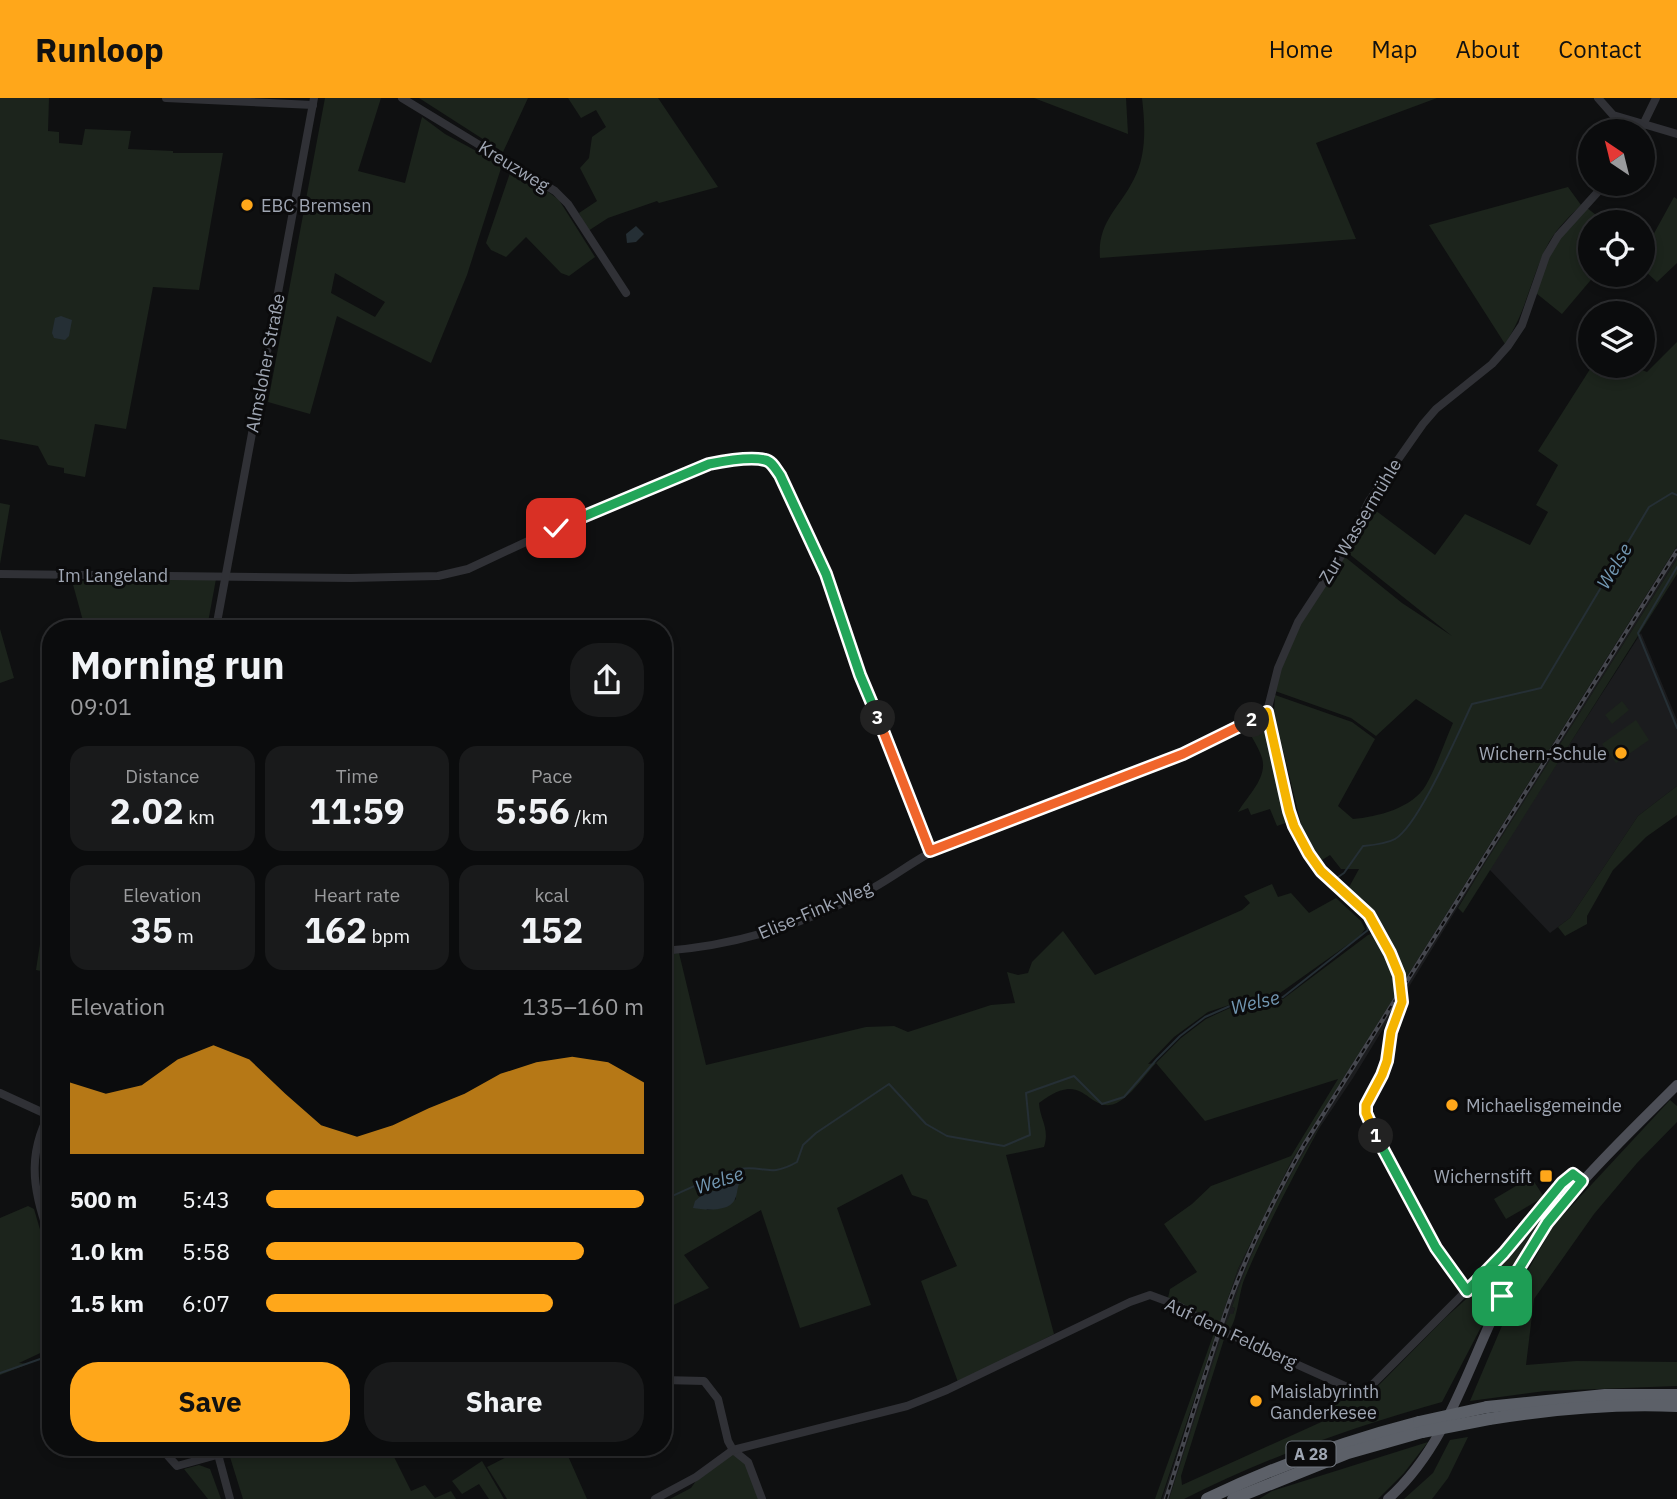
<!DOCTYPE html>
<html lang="en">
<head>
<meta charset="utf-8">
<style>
	:root { --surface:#0b0c0d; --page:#191a1b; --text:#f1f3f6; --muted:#9a9b9d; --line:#2b2c2e; --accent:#ffa71a }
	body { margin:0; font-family:"IBM Plex Sans",sans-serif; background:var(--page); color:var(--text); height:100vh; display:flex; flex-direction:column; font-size:26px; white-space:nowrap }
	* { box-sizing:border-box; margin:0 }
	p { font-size:23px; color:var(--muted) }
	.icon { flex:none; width:38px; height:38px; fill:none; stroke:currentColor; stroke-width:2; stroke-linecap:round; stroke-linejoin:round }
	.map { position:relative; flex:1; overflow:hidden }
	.drawer { position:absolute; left:42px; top:522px; width:630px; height:836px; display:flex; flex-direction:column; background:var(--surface); border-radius:28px; box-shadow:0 4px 10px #0003,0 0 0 2px var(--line) }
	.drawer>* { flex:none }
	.needle { width:46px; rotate:325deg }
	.controls { position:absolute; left:1578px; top:21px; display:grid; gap:14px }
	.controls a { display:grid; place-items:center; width:77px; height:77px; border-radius:50%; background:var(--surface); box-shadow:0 4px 10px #0003,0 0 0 2px var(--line); font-size:35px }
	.pin { position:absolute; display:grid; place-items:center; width:60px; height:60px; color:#fff; margin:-30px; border-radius:14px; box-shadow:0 4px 10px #0006 }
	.km { position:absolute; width:35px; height:35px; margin:-18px; border-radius:50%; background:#222; color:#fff; font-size:19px; line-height:35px; text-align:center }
	.round { display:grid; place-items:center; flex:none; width:74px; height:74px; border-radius:28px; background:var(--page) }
	.overview { display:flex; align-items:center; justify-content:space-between; height:119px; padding:0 28px }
	h1 { font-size:38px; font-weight:800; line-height:52px }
	.stats { display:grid; grid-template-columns:repeat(3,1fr); gap:10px; height:119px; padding:7px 28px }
	.stats div { display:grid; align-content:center; border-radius:18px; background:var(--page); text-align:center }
	.stats b { font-size:35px; font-weight:800 }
	.stats small { font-size:19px; font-weight:400 }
	.stats p { font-size:19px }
	.chart { height:196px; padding:14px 28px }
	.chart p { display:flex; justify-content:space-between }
	.chart svg { width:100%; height:126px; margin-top:7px; fill:var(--accent); opacity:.7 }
	.primary-button { display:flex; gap:14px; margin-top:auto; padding:14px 28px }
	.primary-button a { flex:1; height:80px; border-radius:28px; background:var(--accent); color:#111; font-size:28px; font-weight:800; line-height:80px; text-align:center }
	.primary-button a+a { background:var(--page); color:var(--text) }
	ul { padding:0 28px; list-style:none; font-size:23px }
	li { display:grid; grid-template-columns:112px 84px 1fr; align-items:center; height:52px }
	li i { height:18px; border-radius:9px; background:var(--accent) }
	header { display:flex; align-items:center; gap:42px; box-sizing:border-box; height:98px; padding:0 35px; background:var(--accent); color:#111 }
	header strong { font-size:33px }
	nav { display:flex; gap:38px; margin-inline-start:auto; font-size:24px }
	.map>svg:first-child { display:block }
	.built { fill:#1b1c1e }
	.green { fill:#1c241c; fill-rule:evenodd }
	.water { fill:#252f35 }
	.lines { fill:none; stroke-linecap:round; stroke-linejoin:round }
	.stream { stroke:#252f35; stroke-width:2 }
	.minor { stroke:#303136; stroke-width:8 }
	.major { stroke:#4c4e56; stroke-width:10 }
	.highway { stroke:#5c6068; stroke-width:12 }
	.rail-casing { stroke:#45474e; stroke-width:4.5 }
	.rail { stroke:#0b0b0c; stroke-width:2; stroke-dasharray:5; stroke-linecap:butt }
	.highway-bridge { stroke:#5c6068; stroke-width:12 }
	.split-1-casing { stroke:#fff; stroke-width:14 }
	.split-2-casing { stroke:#fff; stroke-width:14 }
	.split-3-casing { stroke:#fff; stroke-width:14 }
	.split-4-casing { stroke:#fff; stroke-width:14 }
	.split-1 { stroke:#22a559; stroke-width:9 }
	.split-2 { stroke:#f5b400; stroke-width:9 }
	.split-3 { stroke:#f0652b; stroke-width:9 }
	.split-4 { stroke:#22a559; stroke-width:9 }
	.poi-dot { fill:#ffa71a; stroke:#0b0b0c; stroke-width:2.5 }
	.labels { text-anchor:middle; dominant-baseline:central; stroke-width:6; stroke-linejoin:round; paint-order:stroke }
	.shield { fill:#0b0b0c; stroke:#737881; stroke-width:2 }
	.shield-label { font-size:16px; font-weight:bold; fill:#9fa6b3 }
	.street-label { font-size:18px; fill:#9fa6b3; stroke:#0b0b0c }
	.poi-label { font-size:18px; fill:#9fa6b3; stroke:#0b0b0c; text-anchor:start }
	.water-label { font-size:19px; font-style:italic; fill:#7297b2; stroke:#0b0b0c }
</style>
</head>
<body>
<header>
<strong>Runloop</strong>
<nav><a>Home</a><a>Map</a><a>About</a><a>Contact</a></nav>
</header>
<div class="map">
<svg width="1677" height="1401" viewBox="0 0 1677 1401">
	<rect width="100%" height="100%" fill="#0f1011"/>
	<g class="built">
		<polygon points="1677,448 1677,461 1483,768 1353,980 1310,1044 1283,1093 1240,1188 1232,1209 1235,1210 1233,1216 1230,1216 1169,1401 1162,1401 1238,1171 1292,1062"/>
		<polygon points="1641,535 1677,622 1677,688 1638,718 1570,820 1550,835 1489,771"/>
	</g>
	<g class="green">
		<polygon points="0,0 49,0 48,33 59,34 59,45 82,47 85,31 131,33 128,51 173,53 173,55 223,55 199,192 153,189 126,331 95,326 85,379 64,375 64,370 48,367 38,348 0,341"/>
		<path d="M325,0H381L358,73L405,85L422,19L445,36L502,67L467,177L431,265L337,218L310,316L268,304ZM335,175L385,204L375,219L331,195Z"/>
		<polygon points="419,0 528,0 503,54"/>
		<polygon points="568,0 658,0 718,89 659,105 657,103 608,120 588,133 579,115 597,103 580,70 589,60 592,39 606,29 596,12 581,20"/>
		<polygon points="1034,0 1126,0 1128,36"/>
		<path d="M1142,0H1437L1316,45L1356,141L1100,160C1097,124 1119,111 1134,81C1147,56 1145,27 1142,0Z"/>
		<polygon points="511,72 547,93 559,102 595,159 569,178 561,175 526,139 506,159 491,152 486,145"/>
		<path d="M1568,89L1581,107C1568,120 1554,133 1546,150C1530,183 1526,214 1505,246L1429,127Z"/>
		<polygon points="1674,99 1677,101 1677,165 1657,184 1643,171 1643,149 1646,150"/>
		<polygon points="1587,110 1605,124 1591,124 1591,177 1595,177 1562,216 1536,195 1548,161 1559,140"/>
		<path d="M1677,244V448L1403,885V877C1388,844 1375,815 1348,791L1359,771H1341L1330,757L1322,762L1305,742L1274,615L1275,597L1352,624L1375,641L1338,708L1353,721C1377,719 1413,710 1426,687C1437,668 1444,645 1453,625L1416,601L1376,638L1351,620L1275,593L1280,571L1302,522L1345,459L1402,505L1452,538L1348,455L1371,409L1435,457L1465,416L1530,447L1548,414L1536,407L1558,367L1538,353L1592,268H1632L1647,274Z"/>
		<polygon points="0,405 10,407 0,466"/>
		<polygon points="1677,461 1677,476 1463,815 1458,810 1483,768"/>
		<polygon points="216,481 207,530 85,530 72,483"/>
		<polygon points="0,531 14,580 0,585"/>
		<polygon points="1622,603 1629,612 1612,626 1605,617"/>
		<path d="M1263,618L1291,723L1277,728L1270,711L1251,717L1248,710L1238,714C1247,698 1268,680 1262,660C1259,650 1252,640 1247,630Z"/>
		<polygon points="1636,622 1649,642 1616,665 1602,646"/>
		<polygon points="1677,688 1677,717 1646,739 1613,772 1587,818 1587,826 1565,838 1558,829 1570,820 1638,718"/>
		<polygon points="47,778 51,778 51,875 36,872 44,820"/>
		<path d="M1272,786L1278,799L1291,795L1309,815L1336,800L1361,823L1365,831L1360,838L1280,895L1247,901L1208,914L1174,939L1148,966L1156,965L1181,940L1206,921L1232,909L1283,901L1368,837L1374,835C1387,849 1396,872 1400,890L1292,1062L1238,1171L1219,1227L1168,1200L1170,1191L1197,1174L1164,1126L1192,1106L1211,1088L1291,1058L1338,981L1205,1023L1156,965C1146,976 1135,992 1123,1001C1098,1020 1089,989 1068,991C1057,992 1047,999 1039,1005C1040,1022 1050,1030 1044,1049L1006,1057L1054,1236L958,1284L921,1183L957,1168L927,1102L912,1097L902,1076L837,1110L871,1207L800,1230L761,1112L684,1157L709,1190L663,1212V910L666,909L663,856L679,855L706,967L866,929L894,928L908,934L991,907L1015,905L1007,874L1018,877L1028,875L1032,864L1063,833L1095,877L1242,812L1250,805L1244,798ZM729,1088L736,1094V1101L724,1109L707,1112L702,1097Z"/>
		<polygon points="1670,1002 1677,1008 1677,1024 1637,1065 1594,1116 1534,1201 1526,1267 1576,1263 1677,1264 1677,1288 1545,1293 1470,1303 1518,1190 1553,1128"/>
		<path d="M1323,1023C1295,1075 1267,1127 1244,1182C1239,1194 1237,1225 1229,1232L1224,1230L1230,1216H1233L1235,1210L1232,1209C1254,1144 1286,1081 1323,1023Z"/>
		<polygon points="1531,1079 1544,1099 1506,1121 1494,1101"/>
		<path d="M1557,1098L1561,1102L1515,1164L1442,1304C1353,1329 1267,1359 1184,1401H1169L1222,1237L1225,1238L1181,1378L1182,1387L1328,1321L1335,1306L1349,1299L1364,1298L1378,1288L1445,1220L1493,1177L1502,1162Z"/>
		<polygon points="28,1108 34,1111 51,1169 51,1250 19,1265 28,1266 0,1277 0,1120"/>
		<polygon points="1215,1232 1217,1233 1161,1401 1155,1401"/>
		<polygon points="1468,1339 1448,1380 1432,1401 1404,1401 1433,1375 1450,1342"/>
		<polygon points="1428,1344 1404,1375 1378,1401 1259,1401 1272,1393"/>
		<polygon points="313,1349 376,1349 381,1358 391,1353 411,1393 425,1387 435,1400 451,1393 456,1401 243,1401 230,1359"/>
		<polygon points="517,1349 564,1349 587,1401 507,1401 487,1369 518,1353"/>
		<path d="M732,1356C750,1362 754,1385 760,1401H670L691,1390L698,1380Z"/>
		<polygon points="482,1363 504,1401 489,1401 479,1386 462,1396 452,1383"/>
		<polygon points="199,1367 210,1371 221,1401 208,1401 184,1371"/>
	</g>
	<g class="water">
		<polygon points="636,128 644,136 636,144 627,145 626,136"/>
		<polygon points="61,218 72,222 69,238 65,242 54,240 52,235 55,220"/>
		<path d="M737,1084L739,1086C737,1091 737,1099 734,1103C727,1114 704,1112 693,1110L695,1103L702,1097Z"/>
	</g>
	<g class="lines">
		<g class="stream">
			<polyline points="1677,469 1638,535 1677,630"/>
			<path d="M1335,781L1344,775L1363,748C1374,747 1386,746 1395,741C1419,727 1458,635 1472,606L1541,590L1649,409L1672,395L1677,397"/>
			<path d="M663,1102C685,1093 717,1076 740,1071C764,1067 769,1080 797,1064L803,1047L816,1035L889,986L926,1026L947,1038L1004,1048L1030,1037L1026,995L1074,978L1102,1006L1124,999L1157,961L1180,938L1205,919L1230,908L1283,899L1368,832C1366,813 1341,801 1329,786L1331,785"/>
			<polyline points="0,1275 43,1260 51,1253"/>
		</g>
		<g class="minor">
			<polyline points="166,0 313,7"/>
			<polyline points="402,0 555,93 568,106 626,195"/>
			<polyline points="1598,0 1613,17 1677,36"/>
			<polyline points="1640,33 1656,0"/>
			<path d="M0,476L351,480L438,478L468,471L556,430L709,366C724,363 750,358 765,362C772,363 776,372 780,378L826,476L860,577L930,753"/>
			<polyline points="216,530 314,0"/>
			<path d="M663,853C736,848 809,825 873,790C898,776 920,758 947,746L1183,656L1267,614"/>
			<polyline points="0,995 48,1017"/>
			<path d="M51,1013C24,1060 35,1097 51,1144"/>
			<polyline points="1467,1193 1436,1150 1366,1015 1366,1007 1385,971 1391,934 1402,904 1399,877 1390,855 1369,817 1321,773 1309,756 1294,728 1267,614 1278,570 1298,524 1345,452 1369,403 1423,326 1436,311 1492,266 1508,248 1522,227 1546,158 1558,138 1605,86"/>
			<polyline points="663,1282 704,1283 718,1301 728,1343 733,1352 748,1364 762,1401"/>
			<polyline points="160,1349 177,1368 217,1357 279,1349"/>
			<polyline points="216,1349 230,1401"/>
			<polyline points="655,1401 696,1379 733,1352 907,1308 947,1292 1130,1204 1150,1197 1177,1207 1220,1232 1356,1293 1365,1294 1504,1155 1562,1085 1573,1076 1582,1083"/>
		</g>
		<path class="major" d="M1388,1401C1455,1341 1473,1246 1517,1171C1559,1100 1619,1045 1677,987"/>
		<g class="highway">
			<polyline points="1487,1309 1605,1297 1677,1297"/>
			<path d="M1489,1321C1551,1311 1614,1305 1677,1308"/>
			<path d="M1207,1401C1276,1368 1345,1343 1419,1324"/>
			<polyline points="1233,1401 1348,1355 1422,1334"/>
		</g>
		<g class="rail-casing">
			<path id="rail" d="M1166,1401C1187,1335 1207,1267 1230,1202C1250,1148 1276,1097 1304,1047L1677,453"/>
		</g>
		<use href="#rail" class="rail"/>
		<g class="highway-bridge">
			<polyline points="1419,1324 1487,1309"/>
			<polyline points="1422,1334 1489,1321"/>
		</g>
	</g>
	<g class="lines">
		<g class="split-1-casing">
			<polyline id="split-1" points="1376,1038 1436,1150 1467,1193 1504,1155 1562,1085 1573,1076 1582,1083 1547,1125 1502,1198"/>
		</g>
		<g class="split-2-casing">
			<polyline id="split-2" points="1252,622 1267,614 1289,713 1294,728 1309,756 1321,773 1369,817 1390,855 1399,877 1402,904 1391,934 1387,963 1382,977 1366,1007 1366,1015 1376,1038"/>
		</g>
		<g class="split-3-casing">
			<polyline id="split-3" points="878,620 930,753 1183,656 1252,622"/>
		</g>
		<g class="split-4-casing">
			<path id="split-4" d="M556,430L709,366C724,363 750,358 765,362C772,363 776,372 780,377L826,476L860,577L878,620"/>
		</g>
		<use href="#split-1" class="split-1"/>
		<use href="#split-2" class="split-2"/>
		<use href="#split-3" class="split-3"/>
		<use href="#split-4" class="split-4"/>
	</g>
	<g class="poi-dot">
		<circle cx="247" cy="107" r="7"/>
		<circle cx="1621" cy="655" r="7"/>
		<circle cx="1452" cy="1007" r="7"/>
		<rect x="1539" y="1071" width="14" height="14" rx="3.5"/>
		<circle cx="1256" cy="1303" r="7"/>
	</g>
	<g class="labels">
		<rect class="shield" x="1286.5" y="1343.5" width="49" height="25" rx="5"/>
		<g class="shield-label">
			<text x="1311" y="1356">A 28</text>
		</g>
		<g class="street-label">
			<text transform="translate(514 68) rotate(32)">Kreuzweg</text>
			<text transform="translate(265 265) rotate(-79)">Almsloher Straße</text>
			<text transform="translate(1360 423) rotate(-59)">Zur Wassermühle</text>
			<text x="113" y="477">Im Langeland</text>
			<text transform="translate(815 812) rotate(-23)">Elise-Fink-Weg</text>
			<text transform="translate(1231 1235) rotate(25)">Auf dem Feldberg</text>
		</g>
		<g class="poi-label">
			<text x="261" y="107">EBC Bremsen</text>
			<text x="1607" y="655" text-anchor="end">Wichern-Schule</text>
			<text x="1466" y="1007">Michaelisgemeinde</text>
			<text x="1532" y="1078" text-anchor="end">Wichernstift</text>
			<text x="1270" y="1293">Maislabyrinth<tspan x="1270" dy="21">Ganderkesee</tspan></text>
		</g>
		<g class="water-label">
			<text transform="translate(1614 468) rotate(-59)">Welse</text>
			<text transform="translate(1255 904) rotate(-13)">Welse</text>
			<text transform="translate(719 1082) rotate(-18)">Welse</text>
		</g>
	</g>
</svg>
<div class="controls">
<a><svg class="needle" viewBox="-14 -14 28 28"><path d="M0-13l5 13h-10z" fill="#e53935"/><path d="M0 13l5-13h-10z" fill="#9a9b9d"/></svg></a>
<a><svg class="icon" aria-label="locate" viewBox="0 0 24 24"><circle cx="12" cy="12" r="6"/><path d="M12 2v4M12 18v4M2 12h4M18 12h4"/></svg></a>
<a><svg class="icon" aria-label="layers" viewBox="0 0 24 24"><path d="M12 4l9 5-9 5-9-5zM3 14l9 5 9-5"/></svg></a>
</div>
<div class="pin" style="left:1502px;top:1198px;background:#1e9e55"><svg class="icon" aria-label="arrive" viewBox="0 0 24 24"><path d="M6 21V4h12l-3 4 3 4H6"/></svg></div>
<div class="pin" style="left:556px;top:430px;background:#d93025"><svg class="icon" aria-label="check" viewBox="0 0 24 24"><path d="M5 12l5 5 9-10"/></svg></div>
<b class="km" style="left:1376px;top:1038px">1</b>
<b class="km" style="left:1252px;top:622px">2</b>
<b class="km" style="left:878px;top:620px">3</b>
<section class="drawer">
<div class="overview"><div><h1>Morning run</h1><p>09:01</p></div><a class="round"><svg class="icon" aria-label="share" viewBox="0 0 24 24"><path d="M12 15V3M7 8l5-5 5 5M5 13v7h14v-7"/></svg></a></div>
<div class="stats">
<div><p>Distance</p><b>2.02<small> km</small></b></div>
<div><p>Time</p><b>11:59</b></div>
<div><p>Pace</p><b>5:56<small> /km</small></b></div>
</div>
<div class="stats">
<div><p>Elevation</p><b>35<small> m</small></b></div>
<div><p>Heart rate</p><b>162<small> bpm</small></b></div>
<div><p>kcal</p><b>152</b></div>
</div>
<div class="chart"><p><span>Elevation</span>135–160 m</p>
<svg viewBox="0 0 160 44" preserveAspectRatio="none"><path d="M0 44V19L10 23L20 20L30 11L40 6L50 11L60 23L70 34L80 38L90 34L100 28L110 23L120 16L130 12L140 10L150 12L160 19V44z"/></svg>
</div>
<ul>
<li><b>500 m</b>5:43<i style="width:100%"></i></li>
<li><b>1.0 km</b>5:58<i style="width:84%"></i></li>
<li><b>1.5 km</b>6:07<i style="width:76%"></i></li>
</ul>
<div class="primary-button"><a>Save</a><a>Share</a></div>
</section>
</div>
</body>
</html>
